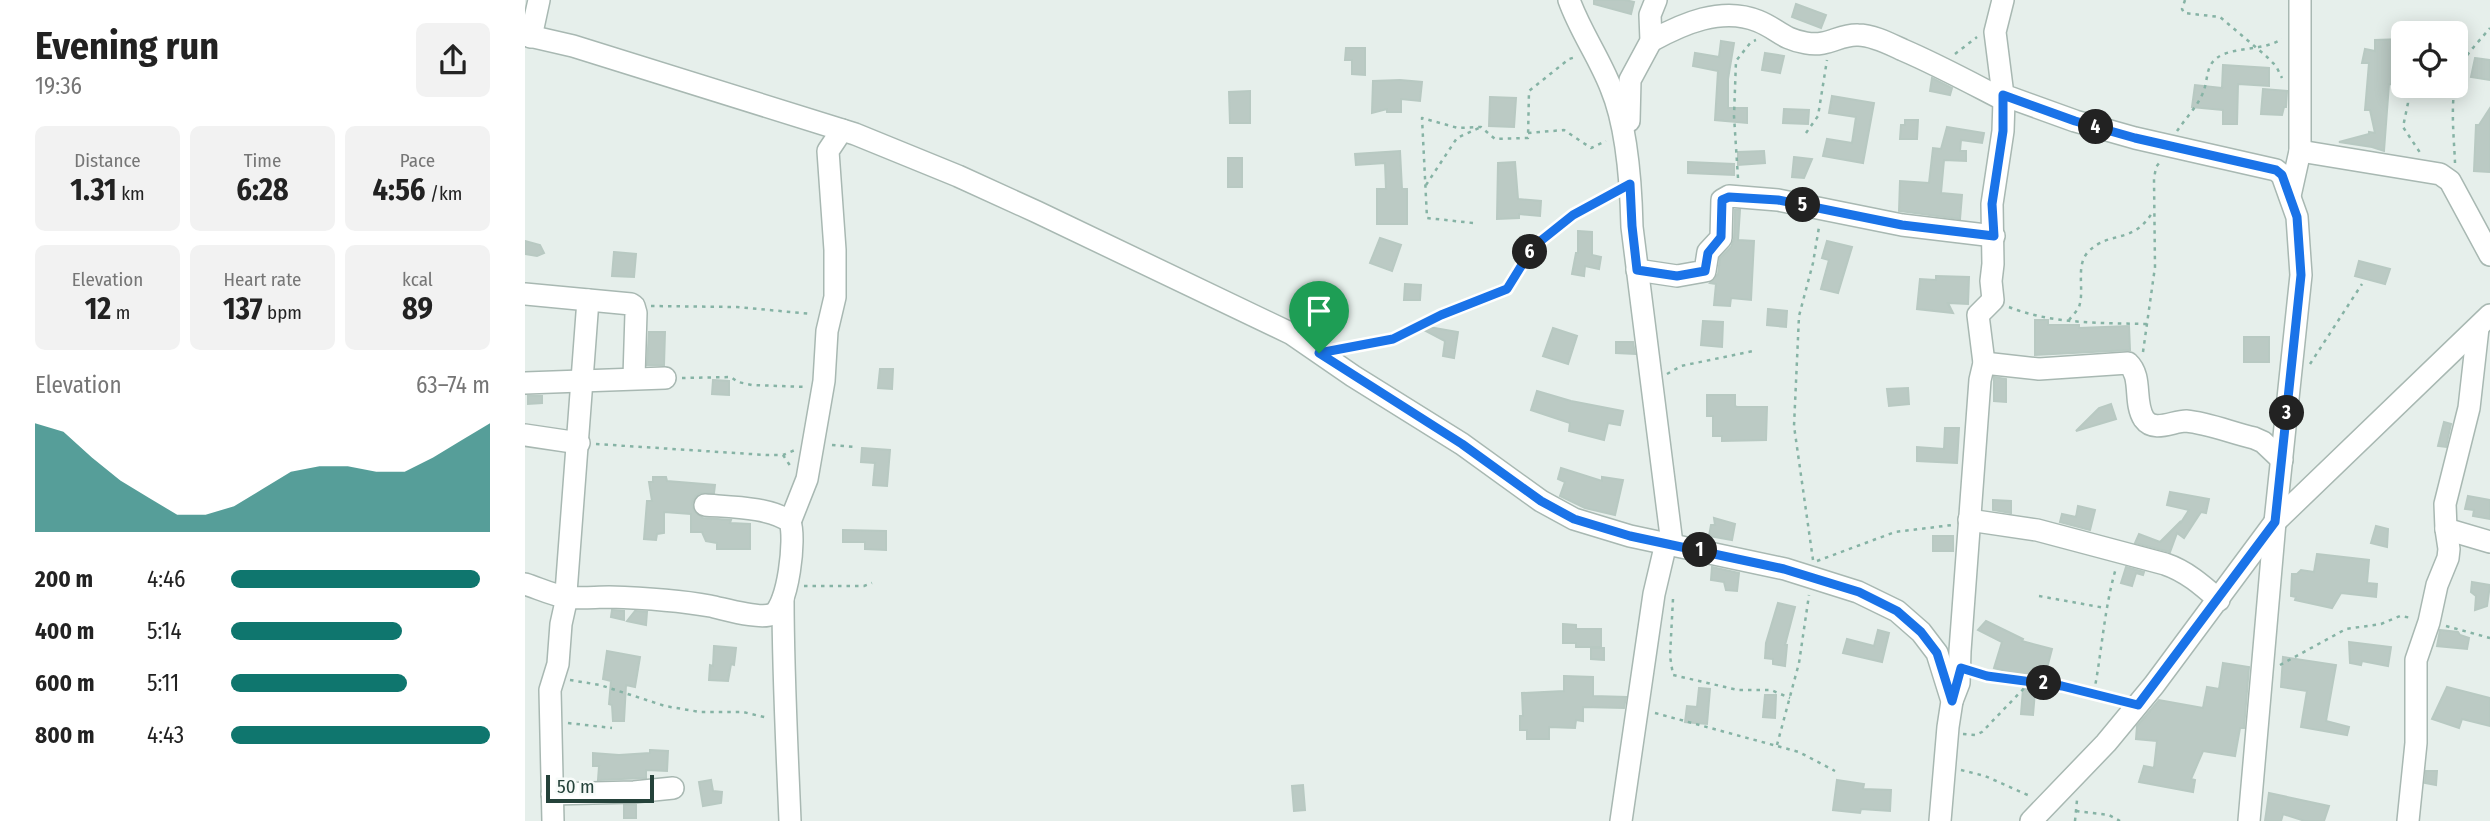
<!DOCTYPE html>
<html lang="en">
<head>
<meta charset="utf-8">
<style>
	:root { --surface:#fff; --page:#f2f2f2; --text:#222; --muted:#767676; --accent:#0f766e }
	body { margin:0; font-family:"Fira Sans Condensed",sans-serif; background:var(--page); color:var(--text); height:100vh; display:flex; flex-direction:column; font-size:26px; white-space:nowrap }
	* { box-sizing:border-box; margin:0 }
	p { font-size:23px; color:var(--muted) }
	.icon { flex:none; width:38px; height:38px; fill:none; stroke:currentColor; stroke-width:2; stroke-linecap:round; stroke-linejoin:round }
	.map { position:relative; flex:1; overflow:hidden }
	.panel { display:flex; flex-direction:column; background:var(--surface); width:525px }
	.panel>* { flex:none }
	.controls { position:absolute; left:1866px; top:21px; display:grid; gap:14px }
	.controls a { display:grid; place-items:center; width:77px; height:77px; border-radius:10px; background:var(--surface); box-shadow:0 4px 18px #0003; font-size:35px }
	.scale { position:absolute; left:21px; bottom:18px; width:108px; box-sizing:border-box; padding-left:7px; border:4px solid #24423a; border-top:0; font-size:19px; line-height:24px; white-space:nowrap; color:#24423a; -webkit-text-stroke:5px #f7fbf9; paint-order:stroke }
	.pin { position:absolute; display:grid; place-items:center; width:60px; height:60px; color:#fff; margin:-72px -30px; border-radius:50% 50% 50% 0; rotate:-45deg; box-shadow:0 0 7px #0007 }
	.pin .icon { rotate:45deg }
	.km { position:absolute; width:35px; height:35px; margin:-18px; border-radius:50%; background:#222; color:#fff; font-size:19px; line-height:35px; text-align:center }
	.round { display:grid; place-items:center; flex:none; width:74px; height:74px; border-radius:10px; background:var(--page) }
	.head { display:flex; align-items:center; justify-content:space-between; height:119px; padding:0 35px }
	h1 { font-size:38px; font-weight:700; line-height:52px }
	.stats { display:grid; grid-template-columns:repeat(3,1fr); gap:10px; height:119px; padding:7px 35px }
	.stats div { display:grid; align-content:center; border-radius:10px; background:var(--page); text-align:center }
	.stats b { font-size:30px; font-weight:700 }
	.stats small { font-size:19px; font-weight:400 }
	.stats p { font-size:19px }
	.chart { height:196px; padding:14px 35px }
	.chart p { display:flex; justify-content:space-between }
	.chart svg { width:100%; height:126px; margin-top:7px; fill:var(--accent); opacity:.7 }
	ul { padding:0 35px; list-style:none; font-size:23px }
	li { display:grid; grid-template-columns:112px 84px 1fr; align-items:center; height:52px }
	li i { height:18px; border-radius:9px; background:var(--accent) }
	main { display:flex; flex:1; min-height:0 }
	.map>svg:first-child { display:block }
	.building { fill:#bbcac4; stroke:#b8c9c2; stroke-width:2 }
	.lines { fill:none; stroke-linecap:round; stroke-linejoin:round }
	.minor-casing { stroke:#a8b8b2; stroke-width:24 }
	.path { stroke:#86b3a5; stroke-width:2.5; stroke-dasharray:3.5 5; stroke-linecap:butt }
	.minor { stroke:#fff; stroke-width:21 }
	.route-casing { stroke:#fff; stroke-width:14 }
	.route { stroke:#1a73e8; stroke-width:9 }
</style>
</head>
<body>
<main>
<section class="panel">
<div class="head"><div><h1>Evening run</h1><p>19:36</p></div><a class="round"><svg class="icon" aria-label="share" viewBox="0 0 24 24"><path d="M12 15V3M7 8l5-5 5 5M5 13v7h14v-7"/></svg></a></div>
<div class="stats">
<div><p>Distance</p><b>1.31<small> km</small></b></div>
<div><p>Time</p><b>6:28</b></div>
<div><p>Pace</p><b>4:56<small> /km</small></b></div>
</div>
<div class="stats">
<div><p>Elevation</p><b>12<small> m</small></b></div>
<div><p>Heart rate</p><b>137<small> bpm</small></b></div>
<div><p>kcal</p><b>89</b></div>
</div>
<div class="chart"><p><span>Elevation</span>63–74 m</p>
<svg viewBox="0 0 160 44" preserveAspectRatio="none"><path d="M0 44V6L10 9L20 18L30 26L40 32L50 38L60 38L70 35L80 29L90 23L100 21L110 21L120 23L130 23L140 18L150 12L160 6V44z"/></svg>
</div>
<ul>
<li><b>200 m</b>4:46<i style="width:96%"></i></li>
<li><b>400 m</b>5:14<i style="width:66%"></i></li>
<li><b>600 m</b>5:11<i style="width:68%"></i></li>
<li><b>800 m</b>4:43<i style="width:100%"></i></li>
</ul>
</section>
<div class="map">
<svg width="1965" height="821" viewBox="0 0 1965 821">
	<rect width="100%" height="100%" fill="#e6efeb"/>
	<g class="building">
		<polygon points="1069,0 1100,0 1109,2 1106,14 1069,4"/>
		<polygon points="1271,4 1301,15 1296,28 1267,17"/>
		<polygon points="1878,39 1878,75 1876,75 1874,85 1864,84 1859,151 1847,147 1814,142 1844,134 1844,132 1850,133 1845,110 1840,110 1844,63 1837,63 1840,49 1850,51 1850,40"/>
		<polygon points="1196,41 1209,43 1203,79 1203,108 1222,108 1222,123 1190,120 1193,71 1168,66 1170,53 1194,57"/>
		<polygon points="821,48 840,48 840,75 827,74 827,60 820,60"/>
		<polygon points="1240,53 1259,56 1255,73 1237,70"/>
		<polygon points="1950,58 1965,60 1965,80 1946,77"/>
		<polygon points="1698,65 1744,68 1744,86 1713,84 1712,124 1698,124 1698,110 1667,107 1670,85 1697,88"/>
		<polygon points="1407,78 1427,88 1425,95 1405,91"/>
		<polygon points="875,80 897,82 895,101 876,99 876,112 862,112 862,109 847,113 848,81"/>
		<polygon points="1738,89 1762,91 1761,107 1759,107 1757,115 1736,114"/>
		<polygon points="725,91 725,123 705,123 704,92"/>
		<polygon points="1307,96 1349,103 1338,163 1298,156 1302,139 1327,143 1331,117 1304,113"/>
		<polygon points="965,97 991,98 989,127 964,126"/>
		<polygon points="1965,108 1965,172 1949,171 1951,125 1954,125"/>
		<polygon points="1259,109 1284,110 1283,124 1258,123"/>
		<polygon points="1380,120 1393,120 1392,139 1375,139 1376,125 1380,125"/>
		<polygon points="1422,127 1459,133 1457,143 1436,140 1435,151 1441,151 1441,161 1419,160 1416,193 1437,195 1435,219 1374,211 1375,181 1404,183 1408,148 1416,149"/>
		<polygon points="875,151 877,189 882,189 882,224 852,224 852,189 861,189 860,163 831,165 830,154"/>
		<polygon points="1239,151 1240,163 1213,165 1213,152"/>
		<polygon points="1269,157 1287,159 1279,178 1267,177"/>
		<rect x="703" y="158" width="14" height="29"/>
		<polygon points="990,162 993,199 1016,201 1015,216 994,214 994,218 972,219 973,163"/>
		<polygon points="1163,162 1209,164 1209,175 1163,173"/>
		<polygon points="1210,210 1215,210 1213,240 1229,241 1226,300 1206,298 1205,306 1189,305 1191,284 1185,283 1193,274 1195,258 1206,247 1209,239"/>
		<polygon points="1053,231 1067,232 1067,255 1076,257 1074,269 1060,266 1059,276 1047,274 1051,253 1053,253"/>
		<polygon points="855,238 876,245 867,271 845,263"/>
		<polygon points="0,241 15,245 19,253 12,256 0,254"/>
		<polygon points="1302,241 1327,247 1313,293 1296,289 1304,260 1297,258"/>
		<polygon points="89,252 111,254 109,277 87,276"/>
		<polygon points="1834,261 1865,269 1860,284 1830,276"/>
		<polygon points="1411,276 1444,277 1443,304 1423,303 1428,313 1392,309 1395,279 1411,280"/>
		<polygon points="880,284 896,285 895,300 879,300"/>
		<polygon points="1243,309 1262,311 1261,327 1242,325"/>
		<polygon points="1510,320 1523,320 1523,325 1554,325 1554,328 1604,326 1605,350 1510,355"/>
		<polygon points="1178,321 1198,322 1197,347 1176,345"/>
		<polygon points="898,326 933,332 929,358 918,356 920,341 897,329"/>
		<polygon points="1028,328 1052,336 1043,364 1018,356"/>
		<polygon points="124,332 140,332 139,365 122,365"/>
		<rect x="1719" y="337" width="25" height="25"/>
		<polygon points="1091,342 1108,342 1110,354 1091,353"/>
		<polygon points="355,369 368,369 367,389 353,388"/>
		<polygon points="1469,377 1481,379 1481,402 1469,401"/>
		<polygon points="188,380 204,381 204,395 187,394"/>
		<polygon points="1383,388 1384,404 1364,406 1362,389"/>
		<polygon points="1012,391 1046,401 1098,411 1095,425 1083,423 1079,440 1044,431 1045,423 1006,410"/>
		<polygon points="1182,395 1210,395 1210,406 1212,407 1242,407 1241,440 1197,441 1197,436 1188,436 1188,416 1182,416"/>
		<polygon points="3,396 17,396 17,403 3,404"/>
		<polygon points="1586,404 1591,419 1551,431 1574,408"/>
		<polygon points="1919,422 1926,424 1921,447 1913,446"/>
		<polygon points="1420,428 1434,428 1432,463 1392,461 1392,447 1419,449"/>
		<polygon points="337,448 365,450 362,486 348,485 350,463 336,462"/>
		<polygon points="1036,468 1077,481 1077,477 1098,480 1090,515 1060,508 1035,496 1040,482 1033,479"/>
		<polygon points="128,477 141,477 142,481 190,485 189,493 175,493 170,497 167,503 169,511 178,518 206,520 205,523 225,524 225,549 192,549 192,543 181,541 177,532 166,532 166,514 139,512 139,533 132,534 131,540 119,539 122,501 127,501 124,482 128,482"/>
		<polygon points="1645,492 1684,499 1681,513 1676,512 1659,538 1652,533 1645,552 1610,543 1614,534 1635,542 1656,521 1655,524 1664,510 1642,505"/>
		<polygon points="1943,496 1965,500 1965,519 1948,516 1949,510 1940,509"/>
		<polygon points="1468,500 1486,501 1486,513 1468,510"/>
		<polygon points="1553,506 1570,510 1565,530 1535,522 1537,514 1551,517"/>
		<polygon points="1189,518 1210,524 1207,540 1184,536 1186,525 1190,525"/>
		<polygon points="1851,526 1863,529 1862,547 1846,543"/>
		<polygon points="318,530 361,531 361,550 340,549 340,542 318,542"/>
		<rect x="1408" y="536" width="20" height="15"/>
		<polygon points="1792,554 1844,560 1842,583 1852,584 1851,597 1816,593 1807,608 1770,600 1771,597 1766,596 1767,574 1772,574 1776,570 1789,572"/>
		<polygon points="1187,567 1214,573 1212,591 1201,590 1199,582 1186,580"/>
		<polygon points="1601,567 1619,572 1618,575 1611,573 1607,586 1596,583"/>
		<polygon points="1947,582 1965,585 1962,606 1950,610 1951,596 1946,592"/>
		<polygon points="1253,603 1270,607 1260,645 1262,645 1260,666 1248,664 1248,659 1240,658 1241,643"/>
		<polygon points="87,610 99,611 99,620 86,617"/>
		<polygon points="110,611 122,612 121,625 102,621"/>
		<polygon points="1461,621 1498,639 1497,641 1527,649 1521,672 1512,669 1508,715 1496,714 1499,676 1469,668 1477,642 1453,630"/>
		<polygon points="1038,624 1051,625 1051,629 1076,629 1076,647 1051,647 1051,643 1038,643"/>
		<polygon points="1353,630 1364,633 1357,662 1318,653 1322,639 1349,646"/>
		<polygon points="1915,630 1933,632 1935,635 1944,638 1942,649 1912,646"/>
		<polygon points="1824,642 1866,647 1863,666 1837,661 1836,665 1825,663"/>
		<polygon points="189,646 211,648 209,665 206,664 203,681 184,680 185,665 188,666"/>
		<polygon points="1066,648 1079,648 1079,660 1066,659"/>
		<polygon points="82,651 115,657 110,687 101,685 99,721 88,721 87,705 84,704 86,681 78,679"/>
		<polygon points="1758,657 1811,665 1801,721 1824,727 1822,735 1776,727 1782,691 1756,687"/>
		<polygon points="1698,663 1724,667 1719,728 1715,728 1710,756 1678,751 1666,779 1670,780 1668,792 1614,782 1619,766 1629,768 1632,741 1611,739 1612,726 1634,700 1678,708 1682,687 1694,689"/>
		<polygon points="1039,676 1068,677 1068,696 1101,697 1099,708 1058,707 1058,721 1051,720 1050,728 1024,727 1024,739 1002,739 1002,730 995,730 995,716 998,716 997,693 1039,691"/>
		<polygon points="1922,687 1965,698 1965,726 1937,719 1934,728 1907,719"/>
		<polygon points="1174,688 1185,689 1182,724 1160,722 1162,706 1172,707"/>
		<polygon points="1240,695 1251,695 1250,718 1238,717"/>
		<polygon points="125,750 143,751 142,771 121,770 121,778 73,780 74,766 68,766 68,753 94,755 125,753"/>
		<polygon points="1901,771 1912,771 1911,785 1900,783"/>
		<polygon points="186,780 188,791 197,792 196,803 178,806 174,782"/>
		<polygon points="1312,780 1339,784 1338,789 1366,790 1365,811 1336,809 1335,813 1308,810"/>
		<polygon points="778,785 780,810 769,811 767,786"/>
		<polygon points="1744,793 1804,806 1799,821 1780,821 1758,814 1756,821 1740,821"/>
		<rect x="99" y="805" width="12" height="13"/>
	</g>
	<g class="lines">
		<g class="minor-casing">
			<g id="minor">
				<path d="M1044,0C1055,31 1074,57 1086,88C1102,126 1106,185 1107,227L1147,544"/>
				<polyline points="1478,0 1470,32 1478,95 1550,121 1610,138 1751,170 1757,175 1772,217 1776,275 1750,522 1724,821"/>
				<polyline points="0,35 48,46 330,134 433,176 512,212 767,334 828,376 937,444 1016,501 1049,519 1105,536 1260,569 1333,592 1372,611 1396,632 1412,653 1427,701 1423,727 1415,821"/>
				<polyline points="6,37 14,0"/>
				<path d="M1126,41C1157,24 1197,6 1233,21C1253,29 1257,39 1281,43C1304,47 1314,34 1333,35C1348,35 1365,44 1378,50C1413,65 1446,83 1479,100L1478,95"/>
				<polyline points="1104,121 1105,80 1126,41 1125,15 1131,0"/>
				<polyline points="1775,151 1915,174 1925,181 1965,255"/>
				<polyline points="1765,196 1775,151 1775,0"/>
				<polyline points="1112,270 1152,276 1180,271 1183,252 1196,238 1197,200 1204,196 1253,200 1377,225 1469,236"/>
				<polyline points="0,294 106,304 109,306 111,313 109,377"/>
				<path d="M1459,363L1514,369L1603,363C1618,377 1608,402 1619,419C1629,433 1648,421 1661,421C1683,423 1707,433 1729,438L1738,442L1757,460"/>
				<polyline points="0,383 140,378"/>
				<polyline points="0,435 54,443"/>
				<path d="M1444,520L1512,530L1640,564C1661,571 1677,585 1694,600"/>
				<polyline points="265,522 282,479 299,381 302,331 310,297 310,250 303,151 317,130"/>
				<polyline points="1921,529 1965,542"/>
				<path d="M0,584C13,588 27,595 41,597C55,599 70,597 84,597C117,598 152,600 185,606C200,609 235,620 248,614C263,606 271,538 265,522C246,507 204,507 180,505"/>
				<path d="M258,599C258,673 262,747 265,821"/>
				<polyline points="1427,701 1434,683 1435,651 1455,380 1459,363 1453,315 1468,300 1466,281 1468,264 1467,204 1478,131 1479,100"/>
				<polyline points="27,794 109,792 148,788"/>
				<polyline points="28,821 25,690 33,664 36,624 40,606 63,300"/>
				<polyline points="1096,821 1129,594 1141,543"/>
				<polyline points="1506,821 1581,743 1629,685 1750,522 1965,315"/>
				<polyline points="1883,821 1891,743 1891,660 1904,622 1912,585 1923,558 1924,549 1921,529 1920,504 1944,408 1953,328"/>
			</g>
		</g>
		<g class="path">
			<polyline points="1660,0 1657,9 1659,13 1695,17 1740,55 1751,66 1757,78"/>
			<polyline points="1430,54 1452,37"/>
			<polyline points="1881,86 1883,103 1878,127 1896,154"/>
			<path d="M1652,131C1660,119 1671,108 1677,95C1685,78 1678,63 1699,54C1718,47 1739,50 1757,39"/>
			<polyline points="1003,133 1039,130 1066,148 1081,141"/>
			<polyline points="1281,133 1293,116 1302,60"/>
			<path d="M1930,163C1929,134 1923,90 1937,63C1944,51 1956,39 1965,28"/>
			<polyline points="1213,178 1209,116 1211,61 1226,42 1231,40"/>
			<polyline points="901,185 932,138 954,128"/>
			<polyline points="948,223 902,218 897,118 933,128 956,127 970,139 1003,138 1004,91 1044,59 1051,57"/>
			<polyline points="126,306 212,307 287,314"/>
			<path d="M1484,307C1526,324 1577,323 1622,324"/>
			<path d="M1544,320C1547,316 1552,311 1554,307C1560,290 1550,266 1563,252C1584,230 1607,245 1627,213"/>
			<polyline points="819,347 868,339 916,315 982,289 1008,247 1048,215 1087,194"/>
			<polyline points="1618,352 1630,267 1629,179 1631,167 1635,162"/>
			<polyline points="1785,364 1837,284"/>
			<polyline points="1142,374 1156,366 1228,351"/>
			<polyline points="157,378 206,377 213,382 227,385 281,387"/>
			<polyline points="71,444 241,455 258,455 270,450"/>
			<polyline points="307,445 330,447"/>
			<polyline points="258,455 266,467"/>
			<polyline points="1288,560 1269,426 1274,316 1288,263 1294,227"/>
			<polyline points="1292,561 1370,532 1427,525"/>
			<polyline points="279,586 339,586 347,583"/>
			<polyline points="1514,596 1580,608"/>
			<polyline points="1148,599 1145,656 1148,675 1213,690 1246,690 1265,698"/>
			<polyline points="1921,626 1965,638"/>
			<polyline points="1755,665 1821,629 1856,624 1875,616 1887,618"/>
			<polyline points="1452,674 1537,686 1593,699"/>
			<polyline points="45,680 75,685 140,706 175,712 218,712 243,718"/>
			<path d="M1569,692C1577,651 1579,609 1591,568"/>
			<polyline points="1130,713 1274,752 1310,771"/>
			<polyline points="43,723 87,728"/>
			<polyline points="1438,734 1451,735 1457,732 1506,681"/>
			<polyline points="1252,745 1274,663 1284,595"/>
			<polyline points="1436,770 1460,776 1505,796"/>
			<polyline points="1551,811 1584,815 1595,821"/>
			<polyline points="1550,821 1552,800"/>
		</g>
		<use href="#minor" class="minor"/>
	</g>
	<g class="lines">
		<g class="route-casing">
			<polygon id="route" points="1478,95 1550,121 1610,138 1751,170 1757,175 1772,217 1776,275 1750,522 1613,705 1537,686 1462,676 1436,668 1427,701 1412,653 1396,632 1372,611 1334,592 1259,569 1105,536 1049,519 1016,501 937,444 794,353 868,339 916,315 982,289 1008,247 1048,215 1105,184 1107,226 1112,270 1152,276 1180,271 1183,253 1196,237 1197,200 1204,197 1253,200 1377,225 1469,236 1467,204 1478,131"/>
		</g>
		<use href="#route" class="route"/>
	</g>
</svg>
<div class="controls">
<a><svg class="icon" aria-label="locate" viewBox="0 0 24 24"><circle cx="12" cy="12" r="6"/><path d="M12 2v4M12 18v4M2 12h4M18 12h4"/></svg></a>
</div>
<div class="scale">50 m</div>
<div class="pin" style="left:794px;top:353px;background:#1e9e55"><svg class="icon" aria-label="arrive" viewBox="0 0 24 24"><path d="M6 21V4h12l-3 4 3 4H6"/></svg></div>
<b class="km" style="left:1175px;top:550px">1</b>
<b class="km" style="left:1519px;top:683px">2</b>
<b class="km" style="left:1762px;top:413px">3</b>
<b class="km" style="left:1571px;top:127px">4</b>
<b class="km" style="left:1278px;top:205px">5</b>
<b class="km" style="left:1005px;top:252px">6</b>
</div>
</main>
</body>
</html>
